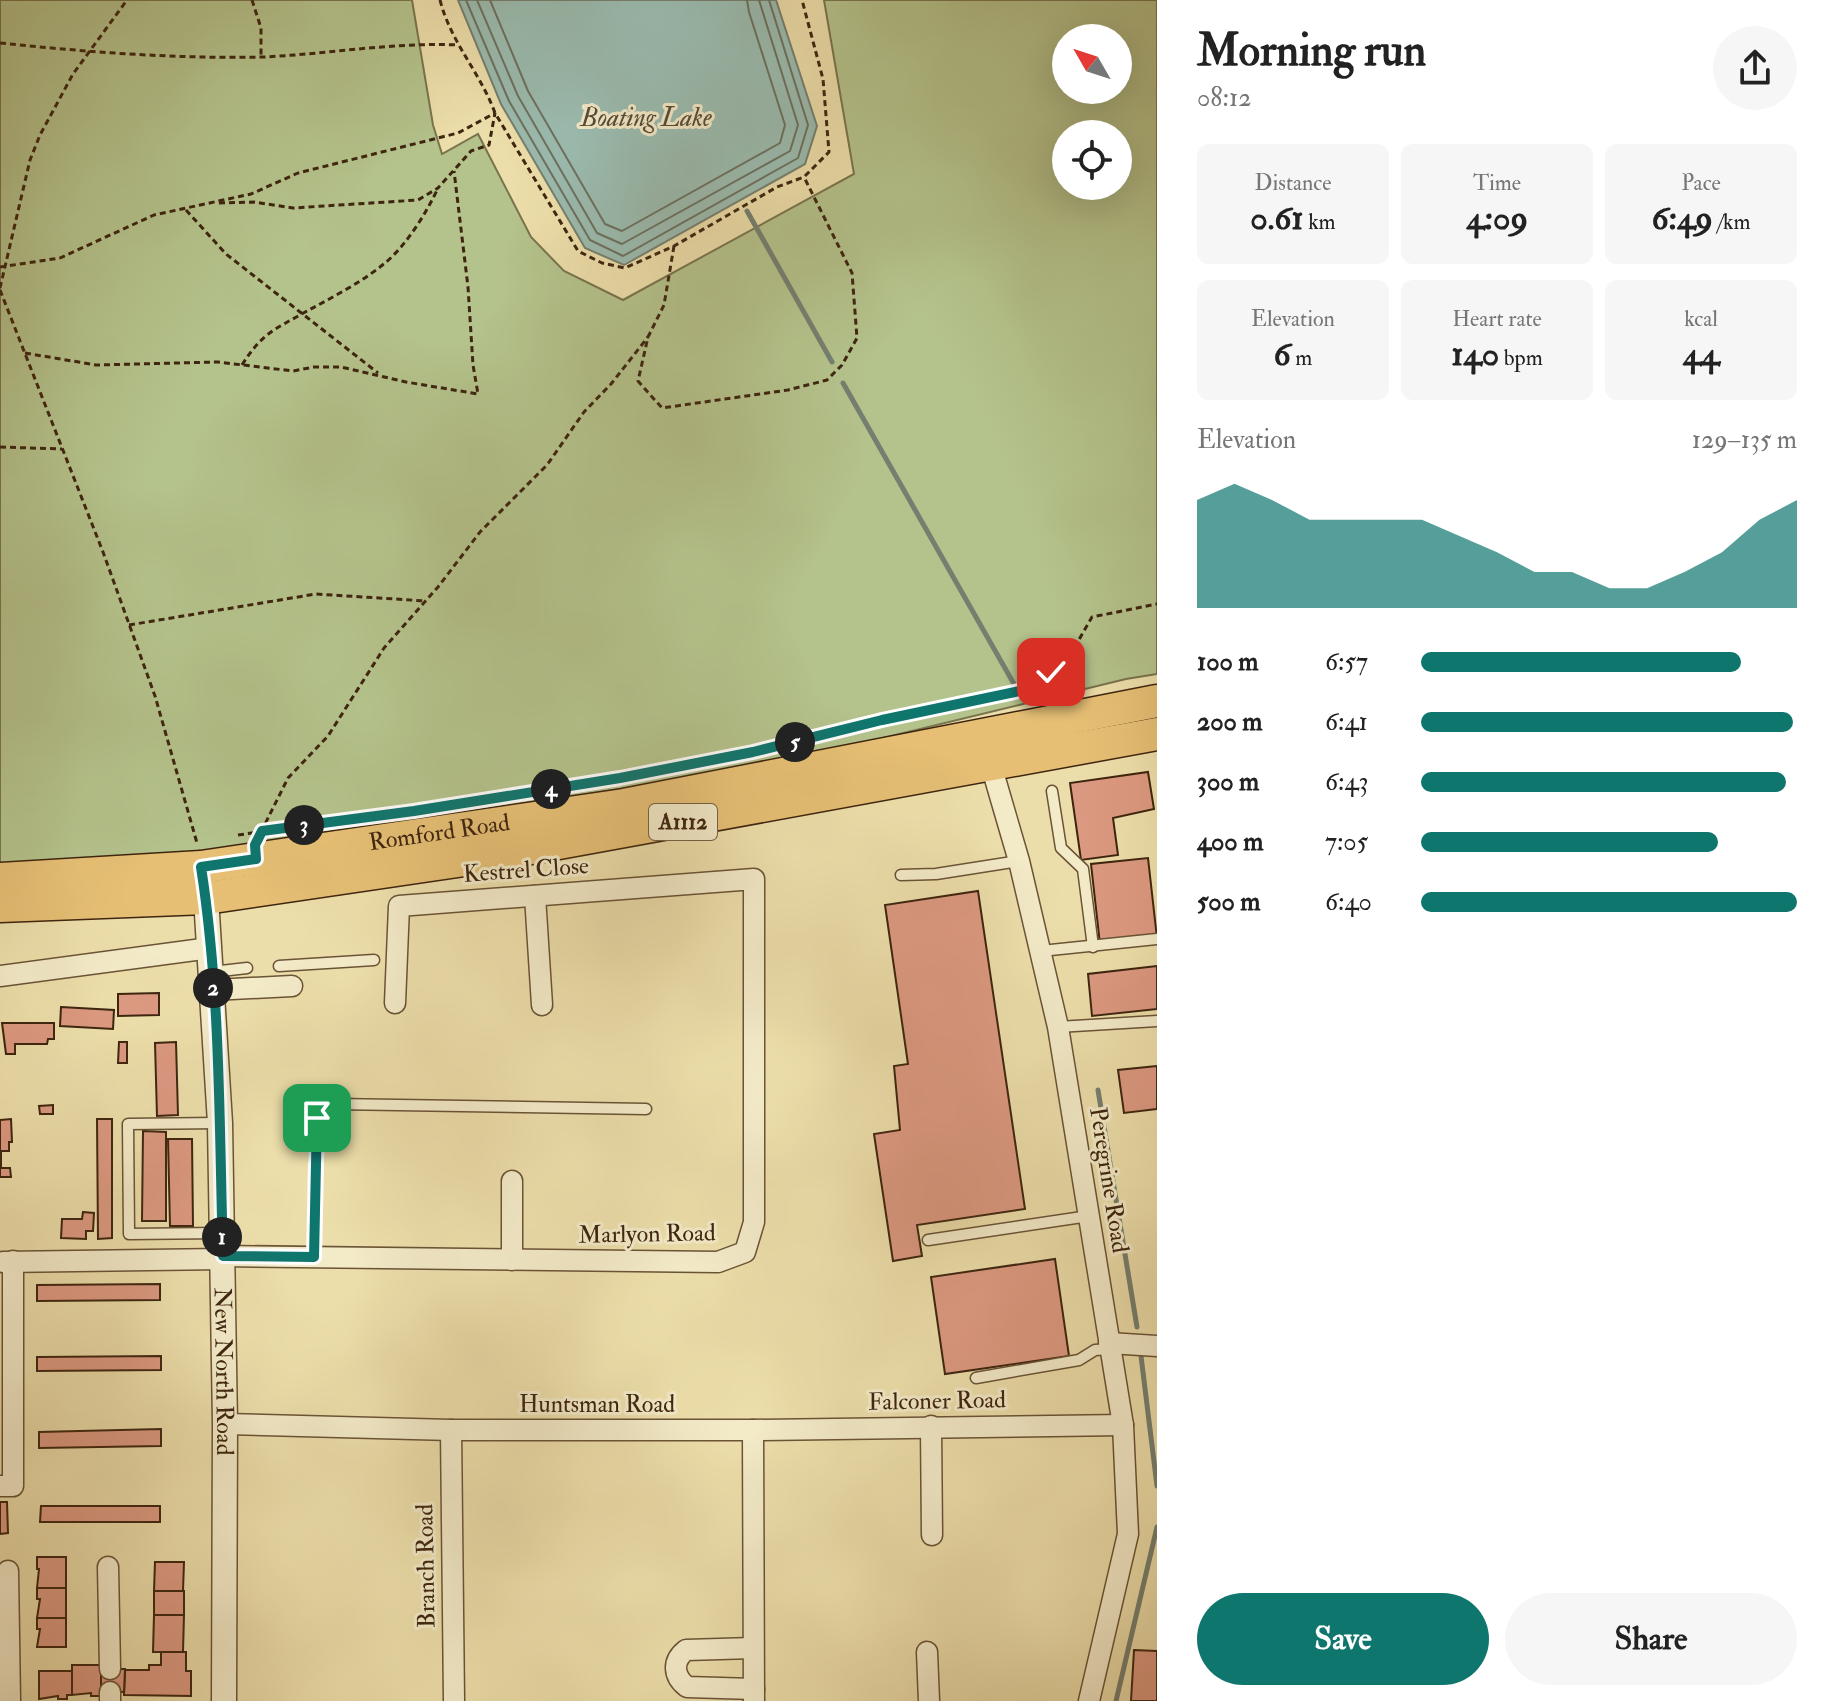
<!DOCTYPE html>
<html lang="en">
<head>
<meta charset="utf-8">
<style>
	:root { --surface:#fff; --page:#f6f6f6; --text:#222; --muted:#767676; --accent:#0f766e }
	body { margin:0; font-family:"IM FELL Double Pica",serif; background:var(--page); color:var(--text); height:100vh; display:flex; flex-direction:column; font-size:30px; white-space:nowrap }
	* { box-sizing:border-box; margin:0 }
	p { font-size:26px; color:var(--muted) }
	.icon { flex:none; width:44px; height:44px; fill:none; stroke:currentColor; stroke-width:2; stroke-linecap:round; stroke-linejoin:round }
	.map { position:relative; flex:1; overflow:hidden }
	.details { display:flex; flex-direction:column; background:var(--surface); width:680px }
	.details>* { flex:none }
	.needle { width:52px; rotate:309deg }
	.controls { position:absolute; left:1052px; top:24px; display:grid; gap:16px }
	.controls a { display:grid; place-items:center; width:80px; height:80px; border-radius:50%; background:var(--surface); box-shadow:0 8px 32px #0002; font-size:40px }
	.pin { position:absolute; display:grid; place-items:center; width:68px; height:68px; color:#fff; margin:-34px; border-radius:16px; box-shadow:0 4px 12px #0006 }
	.km { position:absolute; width:40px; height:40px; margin:-20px; border-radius:50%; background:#222; color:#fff; font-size:22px; line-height:40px; text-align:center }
	.round { display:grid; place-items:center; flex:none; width:84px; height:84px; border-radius:42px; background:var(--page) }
	.head { display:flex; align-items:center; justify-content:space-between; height:136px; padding:0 40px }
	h1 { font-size:44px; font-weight:800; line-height:60px }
	.stats { display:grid; grid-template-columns:repeat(3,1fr); gap:12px; height:136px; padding:8px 40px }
	.stats div { display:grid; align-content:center; border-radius:12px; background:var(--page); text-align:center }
	.stats b { font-size:34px; font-weight:800 }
	.stats small { font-size:22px; font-weight:400 }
	.stats p { font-size:22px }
	.chart { height:224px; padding:16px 40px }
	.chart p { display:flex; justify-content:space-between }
	.chart svg { width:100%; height:144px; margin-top:8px; fill:var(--accent); opacity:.7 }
	.cta { display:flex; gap:16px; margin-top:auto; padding:16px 40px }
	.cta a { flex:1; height:92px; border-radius:48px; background:var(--accent); color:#fff; font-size:32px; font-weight:800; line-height:92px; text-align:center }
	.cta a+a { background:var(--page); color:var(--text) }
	ul { padding:0 40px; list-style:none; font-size:26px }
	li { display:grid; grid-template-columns:128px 96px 1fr; align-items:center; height:60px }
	li i { height:20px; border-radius:10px; background:var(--accent) }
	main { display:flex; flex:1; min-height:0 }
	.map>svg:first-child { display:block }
	.green { fill:#b4c28b; stroke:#79744d; stroke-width:2; fill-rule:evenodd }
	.water { fill:#9abbaf; stroke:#757f6f; stroke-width:2 }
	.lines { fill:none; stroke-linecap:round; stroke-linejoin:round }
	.shore { stroke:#6c705f; stroke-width:2 }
	.stream { stroke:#757f6f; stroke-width:5 }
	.building { fill:#dc9981; stroke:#3e250f; stroke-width:2 }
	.service-casing { stroke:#6a5336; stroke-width:13 }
	.minor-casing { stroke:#6a5336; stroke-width:23 }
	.tertiary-casing { stroke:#6a5336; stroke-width:27 }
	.primary-casing { stroke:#3e250f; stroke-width:35 }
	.path { stroke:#3e250f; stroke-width:3; stroke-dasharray:6 4; stroke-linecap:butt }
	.service { stroke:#f3eac8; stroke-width:10 }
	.minor { stroke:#f3eac8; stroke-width:20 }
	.tertiary { stroke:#f3eac8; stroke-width:24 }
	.primary { stroke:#e6bf75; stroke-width:32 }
	.route-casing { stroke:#fff; stroke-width:16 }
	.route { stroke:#0f766e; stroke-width:10 }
	.labels { text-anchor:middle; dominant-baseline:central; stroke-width:6; stroke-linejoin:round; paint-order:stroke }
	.shield { fill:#f3eac8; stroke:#746046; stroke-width:2 }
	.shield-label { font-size:22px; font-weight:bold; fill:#3e250f }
	.street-label { font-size:24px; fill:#3e250f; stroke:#f3eac8 }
	.water-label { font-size:26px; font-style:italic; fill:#554a37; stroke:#f3eac8 }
</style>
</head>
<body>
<main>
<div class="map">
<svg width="1157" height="1701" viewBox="0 0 1157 1701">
	<rect width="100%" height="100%" fill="#ecdeaa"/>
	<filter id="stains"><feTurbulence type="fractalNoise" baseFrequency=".0025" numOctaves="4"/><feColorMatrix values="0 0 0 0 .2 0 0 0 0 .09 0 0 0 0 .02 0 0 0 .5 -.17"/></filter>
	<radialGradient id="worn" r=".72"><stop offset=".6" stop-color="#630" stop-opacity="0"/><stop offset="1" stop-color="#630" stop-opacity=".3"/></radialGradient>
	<path class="green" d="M0,0H412L433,125L442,154L478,134L531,237L564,271L623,300L854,174L824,0H1157V674L1126,679L846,747L626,788L422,821L197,852L0,868ZM1066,38H1118V90H1066ZM1066,134H1118V186H1066Z"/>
	<polygon class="water" points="458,0 776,0 817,126 805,164 624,265 585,248 501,104"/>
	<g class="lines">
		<g class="shore">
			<polyline points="466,0 509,101 590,240 623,256 798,158 808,125 769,0"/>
			<polyline points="477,0 518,96 597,233 622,244 790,151 798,125 759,0"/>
			<polyline points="490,0 528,91 605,224 622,231 780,143 785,125 749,12 747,0"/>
		</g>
		<g class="stream">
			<polyline points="747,211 832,362"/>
			<polyline points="843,383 1014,684"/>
			<polyline points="1098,1090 1137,1327"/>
			<polyline points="1141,1356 1157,1486"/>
			<polyline points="1116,1701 1157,1527"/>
		</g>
	</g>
	<g class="building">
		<polygon points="1148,772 1154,809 1113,818 1118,855 1081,860 1070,783"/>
		<polygon points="1148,858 1157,938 1100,944 1091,864"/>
		<polygon points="978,891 1025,1209 917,1225 922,1256 893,1261 874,1134 900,1130 894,1066 908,1064 885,905"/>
		<polygon points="1157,966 1157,1009 1092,1016 1088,974"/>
		<polygon points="159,993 159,1015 118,1016 118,994"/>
		<polygon points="61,1007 114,1010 113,1029 60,1026"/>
		<polygon points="2,1023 54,1023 54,1039 48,1039 47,1044 15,1044 15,1054 6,1054"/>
		<polygon points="119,1042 127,1042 127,1063 118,1063"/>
		<polygon points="176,1042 178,1115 157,1116 155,1043"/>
		<polygon points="1157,1066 1157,1109 1124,1113 1118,1070"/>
		<polygon points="53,1105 53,1114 40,1114 39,1106"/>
		<polygon points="11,1119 12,1142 9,1142 9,1151 1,1151 1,1168 10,1168 11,1177 0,1177 0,1120"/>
		<polygon points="97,1119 112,1119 112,1238 98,1239"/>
		<polygon points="143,1131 166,1132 166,1221 142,1221"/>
		<polygon points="168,1139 192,1139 193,1226 170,1226"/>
		<polygon points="83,1212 94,1213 93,1231 86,1231 86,1239 61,1238 62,1219 82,1219"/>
		<polygon points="1055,1259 1069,1356 945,1374 931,1277"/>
		<polygon points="160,1284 160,1300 37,1301 37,1285"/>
		<polygon points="161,1356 161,1370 37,1371 37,1357"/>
		<polygon points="161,1429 161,1446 39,1448 39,1432"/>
		<polygon points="0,1502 7,1502 8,1533 0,1534"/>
		<polygon points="41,1506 160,1506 160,1522 40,1522"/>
		<polygon points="37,1557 66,1557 66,1588 37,1588 39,1569 37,1569"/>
		<polygon points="155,1562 184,1562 183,1591 154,1591"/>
		<polygon points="37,1588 66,1588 66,1618 37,1618 40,1599 37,1599"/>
		<rect x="154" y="1591" width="30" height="24"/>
		<polygon points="154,1615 184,1615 183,1652 153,1652"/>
		<polygon points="37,1618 66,1618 66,1647 37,1647 40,1629 37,1629"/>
		<polygon points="1134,1650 1157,1651 1157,1701 1131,1701"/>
		<polygon points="161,1652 186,1652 186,1671 191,1671 191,1696 124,1695 125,1670 149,1670 149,1665 161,1665"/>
		<polygon points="72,1665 101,1665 101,1696 91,1696 91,1693 72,1695"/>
		<polygon points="101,1669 125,1669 124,1692 101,1692"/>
		<polygon points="39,1671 72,1671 72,1695 67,1695 67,1699 58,1699 58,1696 39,1699"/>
	</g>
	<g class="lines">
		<g class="service-casing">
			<g id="service">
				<polyline points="1052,791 1061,848 1083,869 1093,947"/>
				<polyline points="901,875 936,874 1019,861"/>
				<polyline points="1041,951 1157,939"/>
				<polyline points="279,966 374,960"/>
				<polyline points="212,972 247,968"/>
				<polyline points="1058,1027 1157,1021"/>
				<polyline points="219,1123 128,1124 129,1234 220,1233"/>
				<polyline points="928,1240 1089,1216"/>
				<path d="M314,1257L315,1123C319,1113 324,1107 334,1104L646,1109"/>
				<polyline points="976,1378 1079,1360 1095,1350 1110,1349"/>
			</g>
		</g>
		<g class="minor-casing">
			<g id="minor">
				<polyline points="991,765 1019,861 1058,1027 1123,1425 1128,1534 1089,1701"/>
				<polyline points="535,896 542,1005"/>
				<polyline points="0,976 210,948"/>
				<polyline points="213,990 292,986"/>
				<polyline points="512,1181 512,1260"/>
				<polyline points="223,1256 718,1262 745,1252 754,1222 754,879 399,906 395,1003"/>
				<polyline points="3,1262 223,1259"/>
				<polyline points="1109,1343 1157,1346"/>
				<polyline points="225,1424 451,1430 753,1430 754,1701"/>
				<polyline points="931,1426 932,1535"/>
				<polyline points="451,1430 454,1701"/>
				<polyline points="753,1430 1123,1425"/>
				<polyline points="0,1486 13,1486 13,1261"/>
				<polyline points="108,1567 110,1669"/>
				<polyline points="8,1571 10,1701"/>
				<path d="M753,1648L686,1650C672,1661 673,1676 687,1687L754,1689"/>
				<polyline points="927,1652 929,1701"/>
				<polyline points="110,1692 110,1701"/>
			</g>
		</g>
		<g class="tertiary-casing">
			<g id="tertiary">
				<path id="s1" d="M206,898L220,1123L225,1424L224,1701"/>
			</g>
		</g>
		<g class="primary-casing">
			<g id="primary">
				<path id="s2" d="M0,879L201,867L624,805L1157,701"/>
				<polyline points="0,906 206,898 471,859 1157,734"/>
			</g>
		</g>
		<g class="path">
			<polyline points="252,0 261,28 261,57"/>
			<path d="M440,0C451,43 480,72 495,113L578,251L602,263L625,268L674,246L777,187L804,177L829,152L823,79L802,0"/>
			<path d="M0,43C87,52 176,59 263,57C329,54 392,42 459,45"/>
			<polyline points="219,203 254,202 293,208 418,200 438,188 471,151 489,145 495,113"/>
			<polyline points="186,210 226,254 378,373"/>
			<polyline points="674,246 664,305 648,337 638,381 662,408 788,390 827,380 842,365 857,338 852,273 804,177"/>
			<polyline points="0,267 60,258 154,215 251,194 298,173 458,133 495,113"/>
			<polyline points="0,288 30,160 40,135 73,74 127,0"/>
			<polyline points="0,290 103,552 155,696 197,843"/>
			<polyline points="25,353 96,365 218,362 293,371 314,367 341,367 406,382 478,394 473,365 468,287 454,171"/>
			<path d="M242,365C263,332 274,330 307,311C333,297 362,282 385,263C406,246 427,212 438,188"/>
			<polyline points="0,447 62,449"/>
			<polyline points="129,625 316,594 426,601"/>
			<polyline points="511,795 620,778 753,752 882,720 1024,690 1051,672 1077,643 1092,617 1157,604"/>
			<polyline points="261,832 288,778 328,736 384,648 438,587 480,532 547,465 584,412 611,384 648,337"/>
			<polyline points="238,835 342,820"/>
		</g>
		<use href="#service" class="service"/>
		<use href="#minor" class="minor"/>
		<use href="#tertiary" class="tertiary"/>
		<use href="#primary" class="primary"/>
	</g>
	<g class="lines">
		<g class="route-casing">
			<path id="route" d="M317,1118L314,1257L223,1256C219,1126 221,995 201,867L256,859L255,845L262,831L414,811L620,778L753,752L882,720L1024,690L1051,672"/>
		</g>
		<use href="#route" class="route"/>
	</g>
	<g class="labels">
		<rect class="shield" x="649" y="804" width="68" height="36" rx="6"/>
		<g class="shield-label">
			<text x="683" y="822">A1112</text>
		</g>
		<g class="street-label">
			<text stroke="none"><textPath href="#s2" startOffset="442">Romford Road</textPath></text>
			<text transform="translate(526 870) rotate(-4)">Kestrel Close</text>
			<text transform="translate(1109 1180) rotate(81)">Peregrine Road</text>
			<text transform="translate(647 1234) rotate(-1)">Marlyon Road</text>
			<text stroke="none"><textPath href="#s1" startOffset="474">New North Road</textPath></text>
			<text transform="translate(937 1401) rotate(-1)">Falconer Road</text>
			<text x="597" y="1404">Huntsman Road</text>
			<text transform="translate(426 1566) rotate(-91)">Branch Road</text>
		</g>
		<g class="water-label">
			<text x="646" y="118">Boating Lake</text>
		</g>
	</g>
	<rect width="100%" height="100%" filter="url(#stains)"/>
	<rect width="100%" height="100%" fill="url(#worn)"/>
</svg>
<div class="controls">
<a><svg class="needle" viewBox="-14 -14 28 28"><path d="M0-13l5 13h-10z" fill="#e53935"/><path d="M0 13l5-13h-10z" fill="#767676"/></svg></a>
<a><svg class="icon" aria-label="locate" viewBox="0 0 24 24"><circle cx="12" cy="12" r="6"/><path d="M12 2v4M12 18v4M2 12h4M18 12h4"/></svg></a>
</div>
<div class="pin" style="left:317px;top:1118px;background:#1e9e55"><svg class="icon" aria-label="arrive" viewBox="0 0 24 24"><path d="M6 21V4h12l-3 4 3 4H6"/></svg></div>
<div class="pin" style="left:1051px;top:672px;background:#d93025"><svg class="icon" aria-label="check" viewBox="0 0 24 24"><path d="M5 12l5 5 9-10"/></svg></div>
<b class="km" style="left:222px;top:1237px">1</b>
<b class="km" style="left:213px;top:988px">2</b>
<b class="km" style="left:304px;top:825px">3</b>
<b class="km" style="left:551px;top:789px">4</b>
<b class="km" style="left:795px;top:742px">5</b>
</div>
<section class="details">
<div class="head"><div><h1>Morning run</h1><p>08:12</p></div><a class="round"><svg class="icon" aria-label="share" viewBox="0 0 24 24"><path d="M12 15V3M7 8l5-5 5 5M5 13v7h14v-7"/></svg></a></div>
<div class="stats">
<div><p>Distance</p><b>0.61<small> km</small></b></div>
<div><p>Time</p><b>4:09</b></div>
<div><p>Pace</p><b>6:49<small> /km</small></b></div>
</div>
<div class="stats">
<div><p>Elevation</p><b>6<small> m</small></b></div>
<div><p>Heart rate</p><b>140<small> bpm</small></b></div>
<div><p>kcal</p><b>44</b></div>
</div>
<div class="chart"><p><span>Elevation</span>129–135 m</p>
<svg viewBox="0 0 160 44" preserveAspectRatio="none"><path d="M0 44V11L10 6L20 11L30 17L40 17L50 17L60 17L70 22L80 27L90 33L100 33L110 38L120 38L130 33L140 27L150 17L160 11V44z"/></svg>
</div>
<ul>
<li><b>100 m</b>6:57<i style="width:85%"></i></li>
<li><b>200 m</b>6:41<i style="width:99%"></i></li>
<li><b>300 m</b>6:43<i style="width:97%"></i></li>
<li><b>400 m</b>7:05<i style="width:79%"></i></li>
<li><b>500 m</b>6:40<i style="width:100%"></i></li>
</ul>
<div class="cta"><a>Save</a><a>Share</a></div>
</section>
</main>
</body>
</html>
